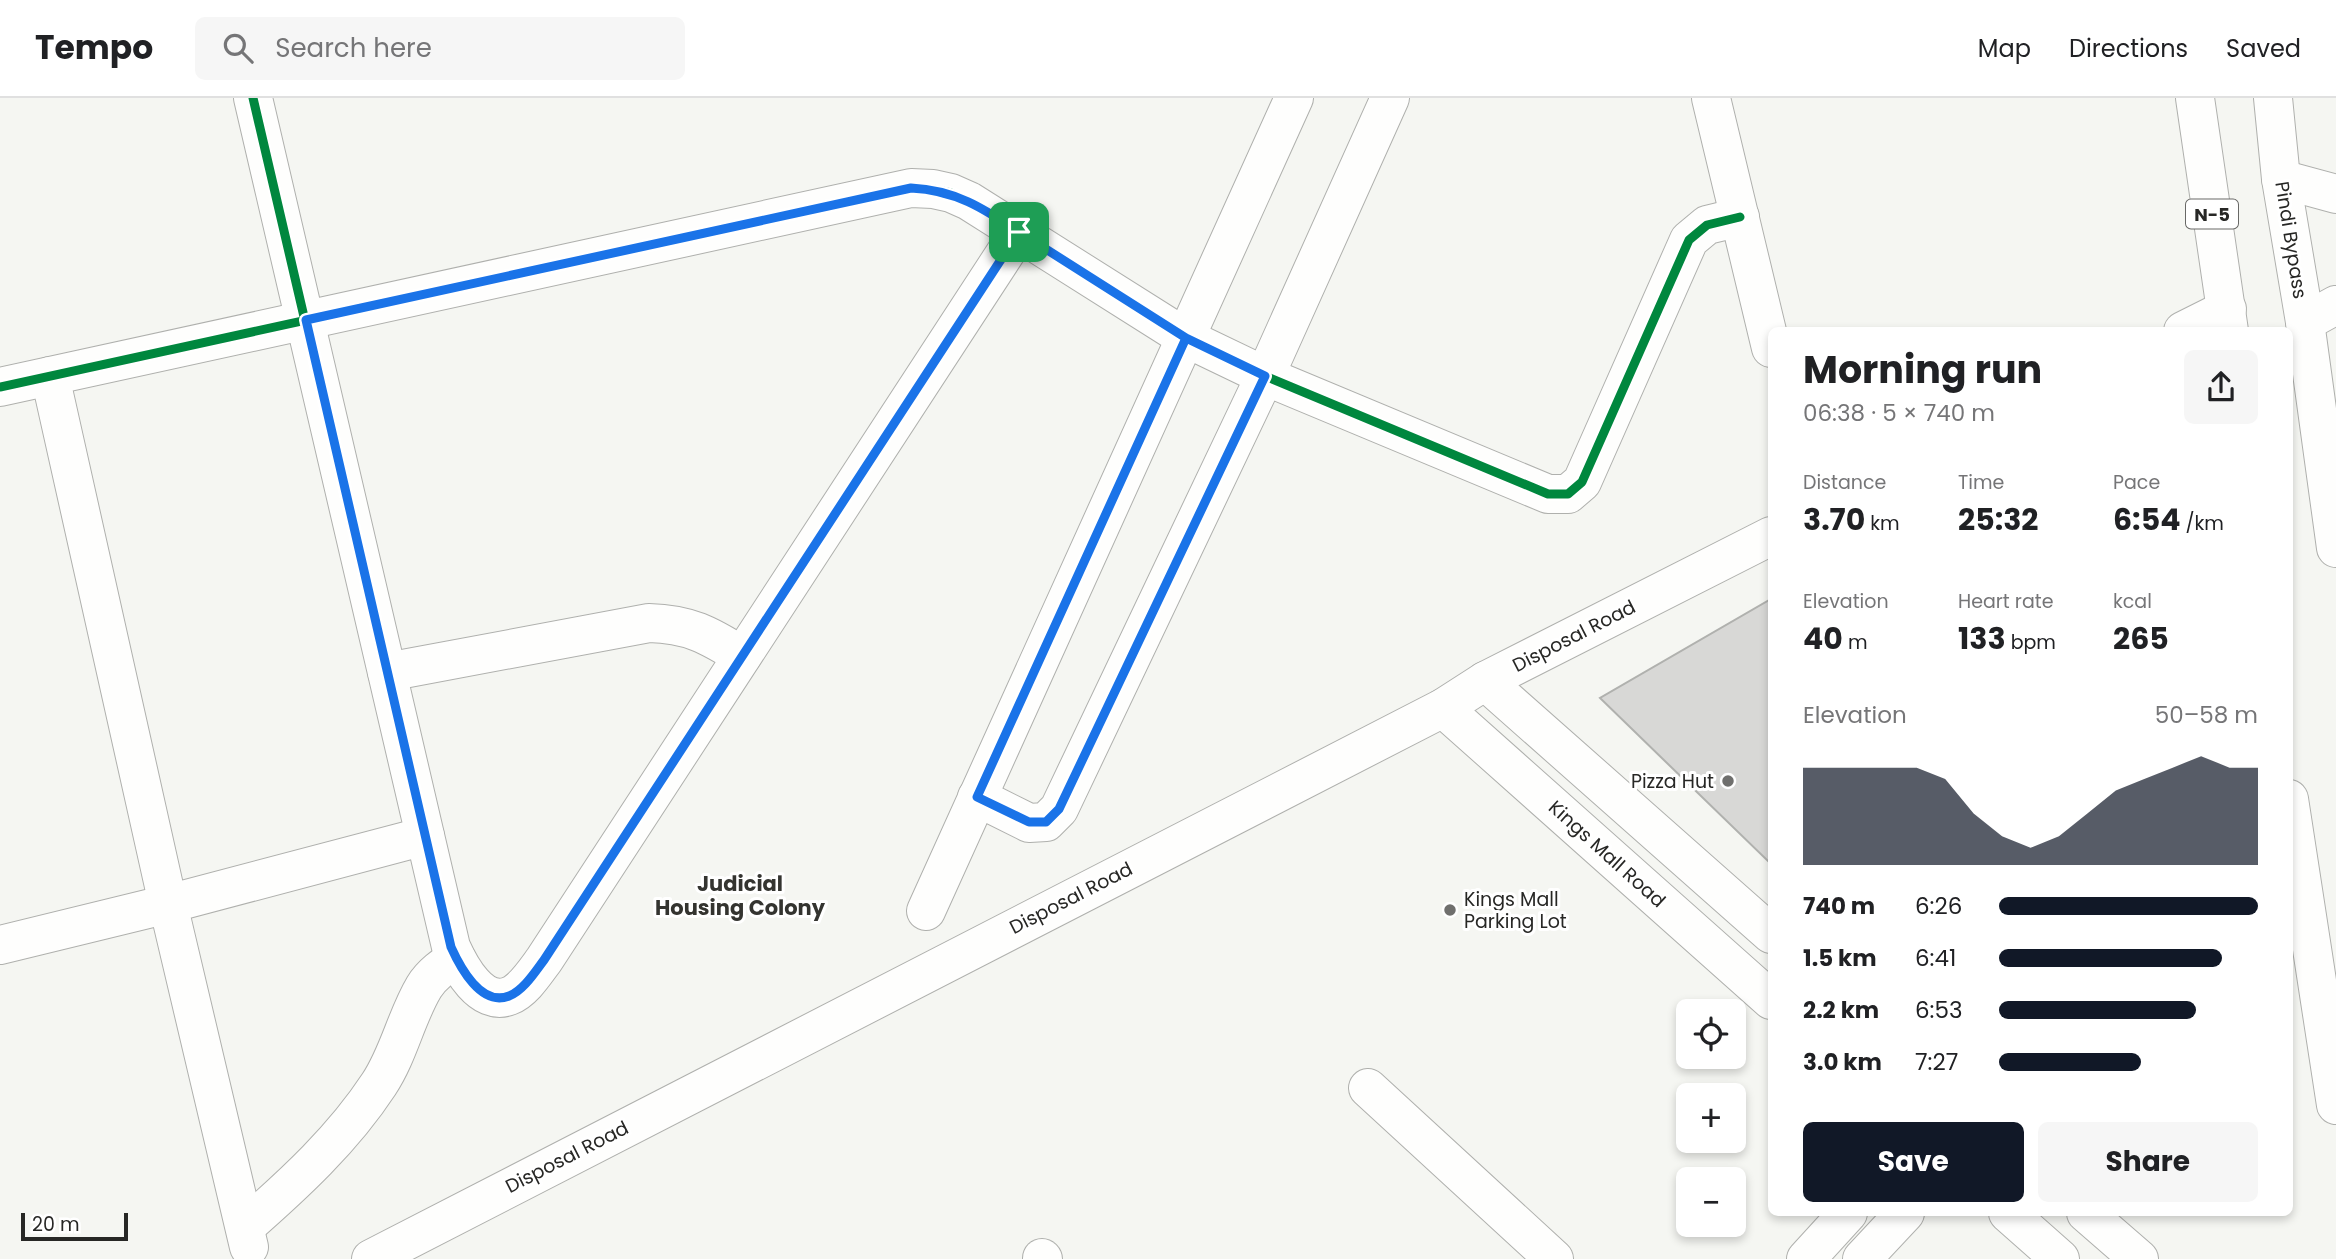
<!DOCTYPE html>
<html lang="en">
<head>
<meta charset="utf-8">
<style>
	:root { --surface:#fff; --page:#f6f6f6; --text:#202124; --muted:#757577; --line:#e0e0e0; --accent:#111827 }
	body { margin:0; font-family:Poppins,sans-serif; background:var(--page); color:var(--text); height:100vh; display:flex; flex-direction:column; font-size:26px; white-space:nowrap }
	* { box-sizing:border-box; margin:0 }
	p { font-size:23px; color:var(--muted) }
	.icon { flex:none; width:38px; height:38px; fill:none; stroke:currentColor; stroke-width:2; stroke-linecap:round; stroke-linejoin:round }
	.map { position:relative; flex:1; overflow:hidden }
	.details { position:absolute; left:1768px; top:229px; width:525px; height:889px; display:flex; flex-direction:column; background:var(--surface); border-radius:10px; box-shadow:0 4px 10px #0003 }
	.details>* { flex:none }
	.fabs { position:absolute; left:1676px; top:901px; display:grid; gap:14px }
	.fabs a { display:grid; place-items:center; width:70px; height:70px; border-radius:10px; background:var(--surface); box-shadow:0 4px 10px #0003; font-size:35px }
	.scale { position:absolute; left:21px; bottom:18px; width:107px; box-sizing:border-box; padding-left:7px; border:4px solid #272725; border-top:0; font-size:19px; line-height:24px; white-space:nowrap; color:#272725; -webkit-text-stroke:5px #fff; paint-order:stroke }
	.pin { position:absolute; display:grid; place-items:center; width:60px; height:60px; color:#fff; margin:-30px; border-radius:14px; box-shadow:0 4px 10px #0006 }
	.round { display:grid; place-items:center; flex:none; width:74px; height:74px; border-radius:10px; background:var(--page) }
	.head { display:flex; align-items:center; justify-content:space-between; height:119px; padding:0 35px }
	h1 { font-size:38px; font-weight:700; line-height:52px }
	.metrics { display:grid; grid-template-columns:repeat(3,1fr); gap:10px; height:119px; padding:7px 35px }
	.metrics div { display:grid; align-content:center }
	.metrics b { font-size:30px; font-weight:700 }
	.metrics small { font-size:19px; font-weight:400 }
	.metrics p { font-size:19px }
	.chart { height:196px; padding:14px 35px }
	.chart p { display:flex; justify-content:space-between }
	.chart svg { width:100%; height:126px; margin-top:7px; fill:var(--accent); opacity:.7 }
	.button { display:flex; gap:14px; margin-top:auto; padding:14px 35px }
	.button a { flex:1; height:80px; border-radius:10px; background:var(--accent); color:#fff; font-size:28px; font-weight:700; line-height:80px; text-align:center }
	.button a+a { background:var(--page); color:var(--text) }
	ul { padding:0 35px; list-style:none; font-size:23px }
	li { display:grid; grid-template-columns:112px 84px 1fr; align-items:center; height:52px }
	li i { height:18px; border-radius:9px; background:var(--accent) }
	header { display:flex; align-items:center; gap:42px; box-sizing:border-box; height:98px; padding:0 35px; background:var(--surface); border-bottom:2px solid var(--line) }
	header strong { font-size:33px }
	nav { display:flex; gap:38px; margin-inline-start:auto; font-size:24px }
	.search { width:490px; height:63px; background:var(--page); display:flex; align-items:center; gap:18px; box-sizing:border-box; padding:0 24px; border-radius:10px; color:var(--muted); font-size:26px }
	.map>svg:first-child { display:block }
	.building { fill:#d8d8d6; stroke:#b0b1ae; stroke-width:2 }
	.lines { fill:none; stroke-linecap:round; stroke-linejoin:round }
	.minor-casing { stroke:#afb0ad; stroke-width:40 }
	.highway-casing { stroke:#afb0ad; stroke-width:40 }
	.minor { stroke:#fefefd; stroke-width:38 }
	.highway { stroke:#fefefd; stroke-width:38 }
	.cycleway-casing { stroke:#fff; stroke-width:13 }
	.cycleway { stroke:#00873e; stroke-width:9 }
	.route-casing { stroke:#fff; stroke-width:14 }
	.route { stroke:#1a73e8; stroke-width:9 }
	.poi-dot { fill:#6f6f6d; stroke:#fff; stroke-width:2.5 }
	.labels { text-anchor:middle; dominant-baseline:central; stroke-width:6; stroke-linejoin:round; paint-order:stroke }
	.shield { fill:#fff; stroke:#686866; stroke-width:2 }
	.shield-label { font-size:18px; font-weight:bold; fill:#272725 }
	.street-label { font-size:19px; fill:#272725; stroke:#fff }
	.poi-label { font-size:19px; fill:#272725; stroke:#fff; text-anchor:end }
	.neighbourhood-label { font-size:21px; font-weight:bold; fill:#343430; stroke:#fff }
</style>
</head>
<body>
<header>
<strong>Tempo</strong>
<div class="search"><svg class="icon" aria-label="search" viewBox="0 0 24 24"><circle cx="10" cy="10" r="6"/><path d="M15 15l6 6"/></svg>Search here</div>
<nav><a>Map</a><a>Directions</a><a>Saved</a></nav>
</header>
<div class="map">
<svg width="2336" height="1161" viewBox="0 0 2336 1161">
	<rect width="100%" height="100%" fill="#f5f6f2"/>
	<polygon class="building" points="1771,501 1771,766 1600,600"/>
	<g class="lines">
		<g class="minor-casing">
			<g id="minor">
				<path d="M253,0L451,849C460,869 481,909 509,898C523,893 535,874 544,862L1019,134"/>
				<polyline points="1711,0 1771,250"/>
				<polyline points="2281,81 2336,96"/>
				<polyline points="2305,224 2336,207"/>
				<polyline points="2183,233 2227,211"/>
				<polyline points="50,278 168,806 249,1149"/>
				<polyline points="0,289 911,90 933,91 951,95 969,103 1186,240 1265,278 1548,396 1568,396 1582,384 1689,142 1707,127 1740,119"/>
				<path d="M387,574L649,525C689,526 709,537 742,558"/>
				<polyline points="1485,583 1771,836"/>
				<polyline points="1443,610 1771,902"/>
				<polyline points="977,699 1029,725 1046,724 1059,711 1265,278 1390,0"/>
				<polyline points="926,813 1294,0"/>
				<polyline points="0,847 168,806 425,738"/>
				<polyline points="1368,990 1554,1161"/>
				<polyline points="2008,1115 2060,1161"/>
				<polyline points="2086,1115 2139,1161"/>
				<path d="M245,1129C294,1086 343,1041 379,986C399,956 406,919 424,889C432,876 444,868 456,860"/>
				<polyline points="1042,1160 1043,1161"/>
				<polyline points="371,1161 1443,610 1485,583 1771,438"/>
				<polyline points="1806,1161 1848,1115"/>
				<polyline points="1862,1161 1905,1115"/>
			</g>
		</g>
		<g class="highway-casing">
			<g id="highway">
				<polyline points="2195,0 2229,233"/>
				<polyline points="2273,0 2281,81 2305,224 2336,450"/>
				<polyline points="2289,701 2336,1007"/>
			</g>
		</g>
		<use href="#minor" class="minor"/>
		<use href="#highway" class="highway"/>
		<g class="cycleway-casing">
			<g id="cycleway">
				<path d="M253,0L451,849C460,869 481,909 509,898C523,893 535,874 544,862L1019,134"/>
				<polyline points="0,289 911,90 933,91 951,95 969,103 1186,240 1265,278 1548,396 1568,396 1582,384 1689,142 1707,127 1740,119"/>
			</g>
		</g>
		<use href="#cycleway" class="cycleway"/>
	</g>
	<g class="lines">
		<g class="route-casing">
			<path id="route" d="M1019,134C983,110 955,92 911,90L306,222L451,849C460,869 481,909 509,898C523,893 535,874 544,862L1019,134L1186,240L977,699L1029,724H1046L1059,711L1265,278L1186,240L1019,134"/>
		</g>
		<use href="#route" class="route"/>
	</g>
	<g class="poi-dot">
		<circle cx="1728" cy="683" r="7"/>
		<circle cx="1450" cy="812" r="7"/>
	</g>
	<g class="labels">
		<rect class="shield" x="2186" y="101.5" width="52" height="29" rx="5"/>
		<g class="shield-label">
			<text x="2212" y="116">N-5</text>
		</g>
		<g class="street-label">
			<text transform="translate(2291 142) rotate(81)">Pindi Bypass</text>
			<text transform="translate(1574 538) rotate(-27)">Disposal Road</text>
			<text transform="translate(1607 756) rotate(42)">Kings Mall Road</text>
			<text transform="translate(1071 800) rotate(-27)">Disposal Road</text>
			<text transform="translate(567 1059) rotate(-27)">Disposal Road</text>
		</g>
		<g class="poi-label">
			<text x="1714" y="683">Pizza Hut</text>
			<text x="1464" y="801" text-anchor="start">Kings Mall<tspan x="1464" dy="22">Parking Lot</tspan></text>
		</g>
		<g class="neighbourhood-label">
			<text x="740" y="785">Judicial<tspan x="740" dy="24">Housing Colony</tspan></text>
		</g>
	</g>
</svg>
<div class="fabs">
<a><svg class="icon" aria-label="locate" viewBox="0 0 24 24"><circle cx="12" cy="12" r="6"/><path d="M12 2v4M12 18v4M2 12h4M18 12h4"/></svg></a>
<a>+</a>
<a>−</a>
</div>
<div class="scale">20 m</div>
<div class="pin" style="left:1019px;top:134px;background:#1e9e55"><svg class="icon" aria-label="arrive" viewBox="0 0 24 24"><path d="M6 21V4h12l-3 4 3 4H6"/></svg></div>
<section class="details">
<div class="head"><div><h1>Morning run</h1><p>06:38 · 5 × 740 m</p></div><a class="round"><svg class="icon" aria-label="share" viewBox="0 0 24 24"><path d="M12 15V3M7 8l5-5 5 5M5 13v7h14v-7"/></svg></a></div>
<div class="metrics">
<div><p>Distance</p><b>3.70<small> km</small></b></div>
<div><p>Time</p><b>25:32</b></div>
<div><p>Pace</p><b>6:54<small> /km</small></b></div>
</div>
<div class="metrics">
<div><p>Elevation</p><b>40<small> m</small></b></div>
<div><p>Heart rate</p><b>133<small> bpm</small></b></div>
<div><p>kcal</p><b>265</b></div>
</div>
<div class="chart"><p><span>Elevation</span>50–58 m</p>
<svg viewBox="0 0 160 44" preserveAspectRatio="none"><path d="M0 44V10L10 10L20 10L30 10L40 10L50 14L60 26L70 34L80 38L90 34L100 26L110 18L120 14L130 10L140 6L150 10L160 10V44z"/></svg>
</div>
<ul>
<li><b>740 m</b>6:26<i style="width:100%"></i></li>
<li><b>1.5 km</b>6:41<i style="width:86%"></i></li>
<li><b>2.2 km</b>6:53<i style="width:76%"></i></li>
<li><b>3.0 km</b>7:27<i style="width:55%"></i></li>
</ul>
<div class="button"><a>Save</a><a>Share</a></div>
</section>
</div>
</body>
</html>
